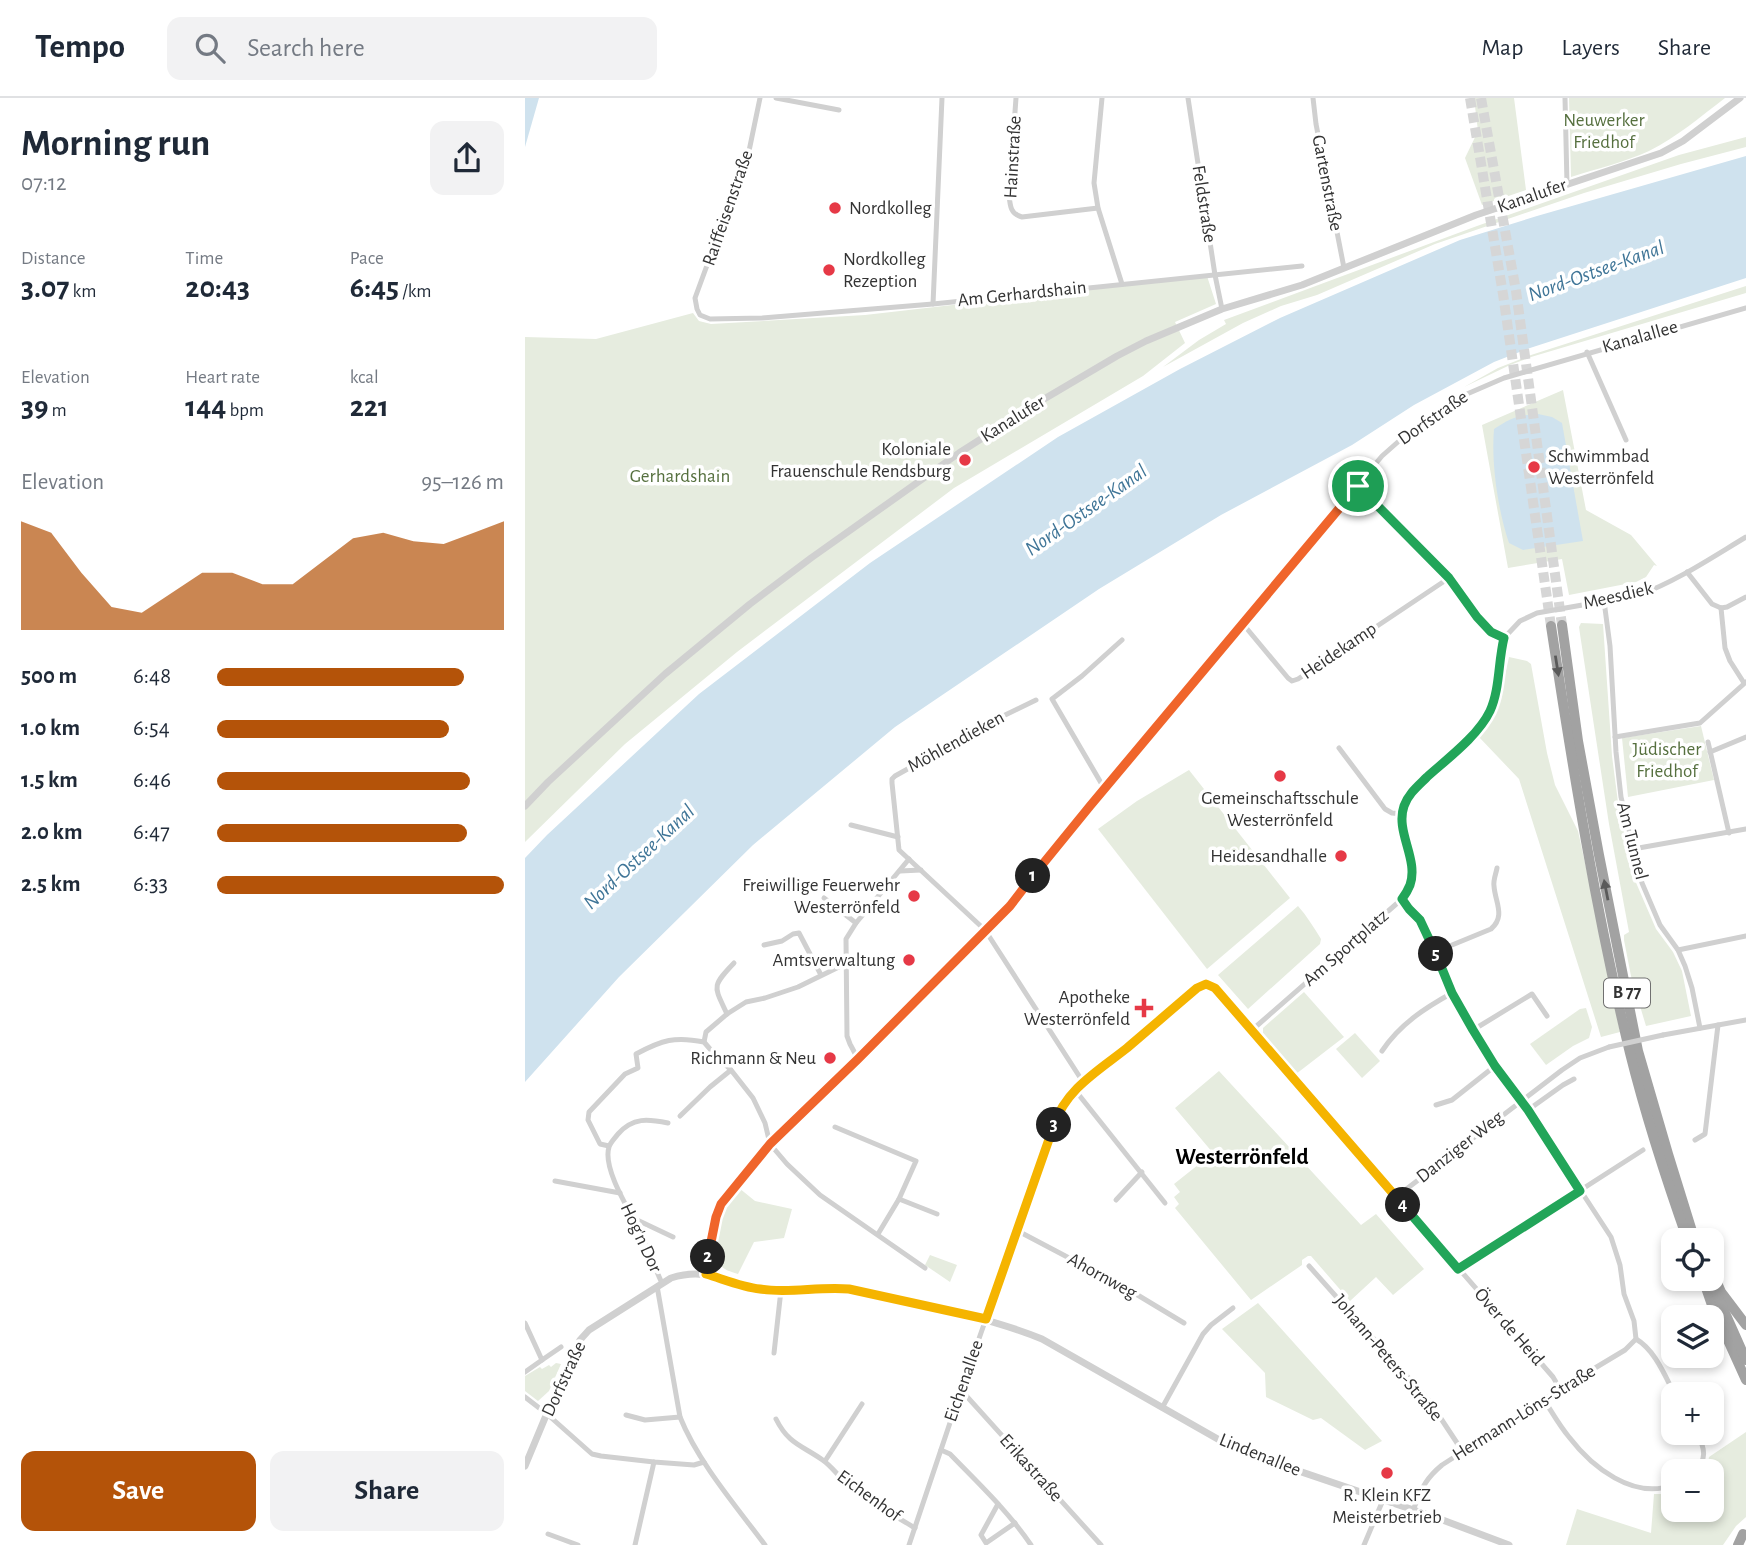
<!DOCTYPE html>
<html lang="en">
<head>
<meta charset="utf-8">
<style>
	:root { --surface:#fff; --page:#f2f2f3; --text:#1f2937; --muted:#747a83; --line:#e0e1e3; --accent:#b45309 }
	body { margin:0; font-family:"Alegreya Sans",sans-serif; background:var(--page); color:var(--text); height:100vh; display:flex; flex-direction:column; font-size:26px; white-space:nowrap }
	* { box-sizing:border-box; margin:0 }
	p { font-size:23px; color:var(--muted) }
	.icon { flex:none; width:38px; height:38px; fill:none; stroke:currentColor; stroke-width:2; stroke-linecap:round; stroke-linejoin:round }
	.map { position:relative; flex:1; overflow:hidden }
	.side { display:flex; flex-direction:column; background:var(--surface); width:525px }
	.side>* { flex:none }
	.controls { position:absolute; left:1136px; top:1130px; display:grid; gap:14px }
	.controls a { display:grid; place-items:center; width:63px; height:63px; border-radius:14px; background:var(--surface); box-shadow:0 4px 10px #0003; font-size:35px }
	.pin { position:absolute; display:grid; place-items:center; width:60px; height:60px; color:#fff; margin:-30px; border:4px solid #fff; border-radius:50%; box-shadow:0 2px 7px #0007 }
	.km { position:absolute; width:35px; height:35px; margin:-18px; border-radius:50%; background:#222; color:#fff; font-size:19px; line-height:35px; text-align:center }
	.round { display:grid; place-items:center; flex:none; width:74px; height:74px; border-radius:14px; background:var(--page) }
	.headline { display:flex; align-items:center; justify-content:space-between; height:119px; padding:0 21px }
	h1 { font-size:38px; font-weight:700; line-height:52px }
	.stats { display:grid; grid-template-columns:repeat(3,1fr); gap:10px; height:119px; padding:7px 21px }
	.stats div { display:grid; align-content:center }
	.stats b { font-size:30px; font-weight:700 }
	.stats small { font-size:19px; font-weight:400 }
	.stats p { font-size:19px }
	.chart { height:196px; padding:14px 21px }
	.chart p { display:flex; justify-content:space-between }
	.chart svg { width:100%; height:126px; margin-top:7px; fill:var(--accent); opacity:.7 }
	.button { display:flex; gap:14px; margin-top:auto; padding:14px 21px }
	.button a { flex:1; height:80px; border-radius:14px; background:var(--accent); color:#fff; font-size:28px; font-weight:700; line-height:80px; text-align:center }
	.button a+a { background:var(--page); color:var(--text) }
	ul { padding:0 21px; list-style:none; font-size:23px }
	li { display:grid; grid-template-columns:112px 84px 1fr; align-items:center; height:52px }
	li i { height:18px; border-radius:9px; background:var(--accent) }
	header { display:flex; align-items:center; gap:42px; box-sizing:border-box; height:98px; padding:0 35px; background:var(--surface); border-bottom:2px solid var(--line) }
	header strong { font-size:33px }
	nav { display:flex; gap:38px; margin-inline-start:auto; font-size:24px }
	.search { width:490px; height:63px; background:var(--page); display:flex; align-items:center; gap:18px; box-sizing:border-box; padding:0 24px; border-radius:14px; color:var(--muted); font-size:26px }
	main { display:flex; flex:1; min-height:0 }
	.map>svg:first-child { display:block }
	.green { fill:#e6ecdf }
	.water { fill:#cfe2ee }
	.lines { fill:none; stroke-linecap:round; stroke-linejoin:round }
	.trunk-tunnel { stroke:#d6d6d6; stroke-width:10; stroke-dasharray:10 5; stroke-linecap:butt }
	.minor { stroke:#d0d0d0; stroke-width:5 }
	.tertiary { stroke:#d0d0d0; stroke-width:7 }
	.trunk { stroke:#a2a2a2; stroke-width:10 }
	.minor-bridge { stroke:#d0d0d0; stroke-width:5 }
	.oneway { fill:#5a5a5a }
	.split-1-casing { stroke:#fff; stroke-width:14 }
	.split-2-casing { stroke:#fff; stroke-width:14 }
	.split-3-casing { stroke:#fff; stroke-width:14 }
	.split-4-casing { stroke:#fff; stroke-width:14 }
	.split-5-casing { stroke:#fff; stroke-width:14 }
	.split-6-casing { stroke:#fff; stroke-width:14 }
	.split-1 { stroke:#f0652b; stroke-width:9 }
	.split-2 { stroke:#f0652b; stroke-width:9 }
	.split-3 { stroke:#f5b400; stroke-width:9 }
	.split-4 { stroke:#f5b400; stroke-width:9 }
	.split-5 { stroke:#22a559; stroke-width:9 }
	.split-6 { stroke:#22a559; stroke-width:9 }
	.poi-dot { fill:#e63946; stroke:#fff; stroke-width:2.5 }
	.labels { text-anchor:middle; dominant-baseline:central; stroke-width:7; stroke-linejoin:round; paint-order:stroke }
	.shield { fill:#fff; stroke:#707070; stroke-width:2 }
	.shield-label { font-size:18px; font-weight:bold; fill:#333 }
	.park-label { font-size:19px; fill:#56703f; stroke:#fff }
	.street-label { font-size:19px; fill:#333; stroke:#fff }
	.poi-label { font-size:19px; fill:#333; stroke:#fff; text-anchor:end }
	.water-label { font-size:21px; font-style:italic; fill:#3f7597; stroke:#fff }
	.quarter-label { font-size:23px; font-weight:bold; fill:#000; stroke:#fff }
</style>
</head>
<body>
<header>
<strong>Tempo</strong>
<div class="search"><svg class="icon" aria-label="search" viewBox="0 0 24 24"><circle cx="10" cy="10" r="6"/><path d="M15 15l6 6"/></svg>Search here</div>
<nav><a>Map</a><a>Layers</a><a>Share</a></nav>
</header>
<main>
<section class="side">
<div class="headline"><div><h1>Morning run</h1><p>07:12</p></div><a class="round"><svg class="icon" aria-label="share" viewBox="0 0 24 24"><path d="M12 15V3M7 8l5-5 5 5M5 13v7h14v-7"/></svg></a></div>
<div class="stats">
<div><p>Distance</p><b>3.07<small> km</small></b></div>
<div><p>Time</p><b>20:43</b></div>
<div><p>Pace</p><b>6:45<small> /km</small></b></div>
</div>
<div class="stats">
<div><p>Elevation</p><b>39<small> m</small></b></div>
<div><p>Heart rate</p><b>144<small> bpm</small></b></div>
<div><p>kcal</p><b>221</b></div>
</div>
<div class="chart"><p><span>Elevation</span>95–126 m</p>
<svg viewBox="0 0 160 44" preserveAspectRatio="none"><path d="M0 44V6L10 10L20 24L30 36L40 38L50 31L60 24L70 24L80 28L90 28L100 20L110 12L120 10L130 13L140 14L150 10L160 6V44z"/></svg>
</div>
<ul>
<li><b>500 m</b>6:48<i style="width:86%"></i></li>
<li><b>1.0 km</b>6:54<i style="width:81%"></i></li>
<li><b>1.5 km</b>6:46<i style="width:88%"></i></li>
<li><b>2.0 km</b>6:47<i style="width:87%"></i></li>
<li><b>2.5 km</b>6:33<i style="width:100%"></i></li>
</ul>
<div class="button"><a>Save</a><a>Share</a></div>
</section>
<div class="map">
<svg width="1221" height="1447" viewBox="0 0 1221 1447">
	<rect width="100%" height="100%" fill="#fff"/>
	<g class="green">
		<polygon points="949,0 989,0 1001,92 957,107 940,60 953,33"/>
		<path d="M1044,0H1200C1175,19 1152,39 1124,53C1100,64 1071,71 1046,79Z"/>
		<polygon points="1221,39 1221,49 1156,66 1059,95 910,146 792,197 756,208 718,225 638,269 674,242 701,226 699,222 952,128 1154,57"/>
		<polygon points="682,178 691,206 650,224 660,245 618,278 429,390 212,554 100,646 0,744 0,239 71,241 168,215 174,223 186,226 340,217"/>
		<polygon points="1221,188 1221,195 1006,259 985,267 939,289 973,270 1006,257"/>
		<polygon points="1038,292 1061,412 1106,437 1132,468 1129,467 1121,479 1111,484 1044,497 1037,461 983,470 957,327"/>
		<polygon points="1056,525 1078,526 1087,658 1094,712 1109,780 1131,831 1148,854 1157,873 1166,918 1121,928 1106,878 1099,842 1099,837 1104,834 1084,726 1055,536 1054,529"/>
		<path d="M984,559L1002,563L1006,566L1022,655L1030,687L1053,733L1074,829L1095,934L1076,939L994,681L953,638C972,609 977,592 984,559Z"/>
		<polygon points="1176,628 1189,682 1103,699 1097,640"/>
		<polygon points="664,672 765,800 682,871 573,731 612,703"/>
		<path d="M773,808C782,818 789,830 796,841L795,846L723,911L693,877Z"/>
		<polygon points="779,894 819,939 771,976 738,937 738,930"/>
		<polygon points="1061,910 1067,929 1064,940 1048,948 1021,967 1005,946 1055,911"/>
		<polygon points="830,935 855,963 837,980 811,951"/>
		<polygon points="694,973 836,1127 851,1116 899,1171 868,1197 851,1179 825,1203 786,1158 783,1158 777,1162 777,1167 726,1202 650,1110 654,1106 649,1099 655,1094 649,1086 688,1055 650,1010"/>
		<path d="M214,1090L230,1103L267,1111L259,1140L229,1144L213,1176C186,1169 189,1157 192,1134C193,1124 195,1115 200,1107C204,1101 209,1095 214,1090Z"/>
		<polygon points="405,1157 432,1167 425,1184 400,1167"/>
		<polygon points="733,1205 857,1343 840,1352 796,1320 788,1322 741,1299 740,1275 697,1231"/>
		<polygon points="31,1265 36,1266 24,1293 13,1303 0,1293 0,1278 15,1269 17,1271 24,1267 26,1269"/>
		<polygon points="1221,1334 1221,1419 1211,1428 1198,1447 1041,1447 1052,1411 1126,1435 1129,1396 1139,1396 1148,1392 1148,1412 1186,1412 1186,1374 1176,1374 1182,1369 1184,1359"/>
	</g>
	<g class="water">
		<polygon points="0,0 14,0 0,49"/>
		<polygon points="1221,58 1221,180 1005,250 969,264 889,307 827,347 696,417 574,491 370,629 228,747 94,879 0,984 0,760 22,737 174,596 345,465 533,339 655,271 755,220 935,142 1012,118"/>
		<path d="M1013,316L1027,319L1037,325L1058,443L998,452L984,445C973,413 966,365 969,331C986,320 992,317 1013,316Z"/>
	</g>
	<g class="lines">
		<g class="trunk-tunnel">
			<polyline points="945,0 978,196 1026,528"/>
			<polyline points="956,0 991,193 1037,527"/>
		</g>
		<g class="minor">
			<polyline points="235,0 224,53 170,200 172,211 175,217 185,221 237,220 408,206 777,168"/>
			<polyline points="251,0 314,12"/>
			<path d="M491,0L484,96C485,107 485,116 497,119L573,110"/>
			<polyline points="577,0 569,85 573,110 597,186"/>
			<polyline points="663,0 690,177 697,211"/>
			<polyline points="788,0 791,26 819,170"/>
			<polyline points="1040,0 1042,86"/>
			<polyline points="408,206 417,0"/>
			<polyline points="1062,254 1101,342"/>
			<polyline points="833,388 924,480 952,519 966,533 979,540"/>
			<polyline points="1162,474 1187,506 1196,510"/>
			<polyline points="1079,503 1085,548 1091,654 1096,699 1117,785 1135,827 1153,852 1160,868 1167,890 1175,930"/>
			<polyline points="1196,510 1200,550 1205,563 1219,585"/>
			<polyline points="1196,510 1202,509 1221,499"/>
			<polyline points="718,526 763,580 767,583 773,581 924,480"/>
			<polyline points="511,602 476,619 370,678 367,681 367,685 374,752 460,832 558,984"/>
			<polyline points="1090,639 1175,625 1221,584"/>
			<polyline points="1183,644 1204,735"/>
			<polyline points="814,650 860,711 867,715 877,716"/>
			<polyline points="1185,654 1221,639"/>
			<polyline points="579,690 527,601 557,578 597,542"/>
			<polyline points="326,727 373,739"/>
			<polyline points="1108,751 1221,731"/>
			<polyline points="375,773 396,772"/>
			<polyline points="299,800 331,825"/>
			<path d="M877,801L884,811L895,822L927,895L970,968L1003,1012L1086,1139L1095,1167L1099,1196L1109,1223L1111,1241L1100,1252L1035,1291L917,1367C899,1382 897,1391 888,1412"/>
			<polyline points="239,847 257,843 268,836 274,835 296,877"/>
			<polyline points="1153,852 1221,838"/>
			<path d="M910,854L966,831C981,818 970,804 969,788C968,782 971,776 972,770"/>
			<path d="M202,916C189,888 186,889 209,865"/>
			<path d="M727,932L877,801L885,788L888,774L877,716L880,705L890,691L949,635L964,615L970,597L976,554L979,540L995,523L1012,515L1114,497C1152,483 1186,460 1221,439"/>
			<polyline points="948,932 1007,896 1022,918"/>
			<polyline points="1138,937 1221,922"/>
			<polyline points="179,944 181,934 202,916 221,904 240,900 273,889 322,865"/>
			<path d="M857,953C875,926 900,910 927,895"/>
			<polyline points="333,961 325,946 322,938 321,841 331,825 384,761"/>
			<polyline points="550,992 640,1105"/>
			<polyline points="911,1007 927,1002 970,968"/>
			<polyline points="1003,1012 1038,987 1049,981"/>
			<polyline points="155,1018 185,989 206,972"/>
			<polyline points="310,1029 391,1063 374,1101 353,1136"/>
			<polyline points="1170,1042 1180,1036 1193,927"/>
			<path d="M84,1048L75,1046L63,1022L64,1014L100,976L113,970L111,956C137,942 150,938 179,944L191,958L206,972L228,1000L240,1025L245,1046L262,1066L295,1097L400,1170"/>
			<polyline points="30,1083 95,1095"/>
			<polyline points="871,1099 1037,972 1055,960 1084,949"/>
			<polyline points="374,1101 412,1116"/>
			<polyline points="591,1102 617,1074"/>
			<polyline points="110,1121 148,1139"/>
			<polyline points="493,1133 601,1190 659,1225"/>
			<polyline points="784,1168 905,1304 938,1354"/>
			<polyline points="933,1171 1118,1052"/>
			<polyline points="181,1176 184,1150 191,1119 201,1100 245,1046 333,961 485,808 565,708 857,358 891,328 935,299 979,280 1221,210"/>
			<path d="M137,1185C129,1169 124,1151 116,1135C106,1115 77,1071 84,1049C85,1045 90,1040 93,1036C108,1019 123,1021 143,1025"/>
			<path d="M132,1188L155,1319C173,1364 211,1408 240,1447"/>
			<polyline points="0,1225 17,1262 0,1274"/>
			<path d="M1111,1241C1130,1252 1140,1278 1150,1297"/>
			<polyline points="249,1255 256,1192"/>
			<polyline points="17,1262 36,1249"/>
			<polyline points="436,1292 576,1447"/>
			<polyline points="0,1299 22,1316 67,1356 76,1358 129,1364 169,1367 179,1364"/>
			<path d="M1019,1302C1027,1314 1034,1327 1044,1339C1067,1369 1108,1402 1148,1387"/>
			<polyline points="637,1310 678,1236 686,1227 708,1210"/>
			<polyline points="101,1317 120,1322 155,1319"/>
			<path d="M251,1321C264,1347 277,1347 299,1363C307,1369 314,1379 322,1385C343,1403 367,1416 390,1430"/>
			<path d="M416,1352L425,1356C453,1385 483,1413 506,1447"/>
			<polyline points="300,1363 337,1306"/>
			<path d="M1168,1374C1183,1363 1180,1350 1172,1335"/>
			<polyline points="473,1406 456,1437 461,1445 490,1425"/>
			<polyline points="23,1436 53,1447"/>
			<polyline points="110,1447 129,1364"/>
			<path d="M384,1447L436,1292L532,1018C548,989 573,974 597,954C622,933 647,911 672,890L681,886L690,890L1028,1279L1035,1291"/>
			<polyline points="839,1447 858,1402"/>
		</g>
		<g class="tertiary">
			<polyline points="0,708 23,684 140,576 225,506 286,460 434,355 514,304 592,258 621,243 697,211 777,187 951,117 1136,55 1158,43 1215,0"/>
			<path d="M0,1368L37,1279L55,1242L64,1232L146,1180C186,1168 200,1187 236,1191C265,1195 295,1188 324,1191C389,1205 455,1216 517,1241L712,1352L915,1421L984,1447"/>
		</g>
		<g class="trunk">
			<polyline points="1037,527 1053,643 1074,757 1113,953 1143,1056 1170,1143"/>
			<path d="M1026,528C1048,672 1071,815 1105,955C1121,1019 1141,1081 1163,1143"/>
			<polyline points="1186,1171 1196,1194 1221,1227"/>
			<polyline points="1178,1181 1187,1207 1221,1282"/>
			<polyline points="1185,1181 1221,1262"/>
			<polyline points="1213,1447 1218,1436"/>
		</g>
		<polyline class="minor-bridge" points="1084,949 1138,937"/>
	</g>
	<defs><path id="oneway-solid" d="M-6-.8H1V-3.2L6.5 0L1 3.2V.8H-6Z" transform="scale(1.75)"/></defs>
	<g class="oneway">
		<use href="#oneway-solid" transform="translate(1032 568) rotate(81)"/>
		<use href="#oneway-solid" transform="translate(1081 792) rotate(-101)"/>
	</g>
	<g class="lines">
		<g class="split-1-casing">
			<polyline id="split-1" points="508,778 565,708 833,388"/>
		</g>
		<g class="split-2-casing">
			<polyline id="split-2" points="183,1159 191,1119 196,1106 245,1046 333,961 485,808 508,778"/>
		</g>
		<g class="split-3-casing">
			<path id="split-3" d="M183,1159L181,1176C198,1181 217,1189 235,1191C264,1196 294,1188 324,1191L461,1221L529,1027"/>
		</g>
		<g class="split-4-casing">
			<path id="split-4" d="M529,1027C541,991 573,973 602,950C625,930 649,910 672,890L681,886L690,890L878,1107"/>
		</g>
		<g class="split-5-casing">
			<polyline id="split-5" points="878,1107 933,1171 1055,1093 1003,1012 970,968 948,932 927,895 911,856"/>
		</g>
		<g class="split-6-casing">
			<path id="split-6" d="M833,388L924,480L952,519L966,534L979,540C973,564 975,591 965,613C953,638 922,661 902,679C893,688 883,696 879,708C870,734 894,761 885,787C883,792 880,797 877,801L884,811L895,822L911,856"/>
		</g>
		<use href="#split-1" class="split-1"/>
		<use href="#split-2" class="split-2"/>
		<use href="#split-3" class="split-3"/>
		<use href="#split-4" class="split-4"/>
		<use href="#split-5" class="split-5"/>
		<use href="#split-6" class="split-6"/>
	</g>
	<g class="poi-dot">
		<circle cx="310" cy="110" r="7"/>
		<circle cx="304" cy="172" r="7"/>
		<circle cx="440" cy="362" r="7"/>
		<circle cx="1009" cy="369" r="7"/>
		<circle cx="755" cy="678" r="7"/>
		<circle cx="816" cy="758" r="7"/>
		<circle cx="389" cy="798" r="7"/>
		<circle cx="384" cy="862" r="7"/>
		<path d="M615.5 899.5h7v7h7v7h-7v7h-7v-7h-7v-7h7z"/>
		<circle cx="305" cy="960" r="7"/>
		<circle cx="862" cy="1375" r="7"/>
	</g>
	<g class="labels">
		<rect class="shield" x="1079" y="880.5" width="46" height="29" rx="5"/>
		<g class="shield-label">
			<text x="1102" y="895">B 77</text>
		</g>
		<g class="park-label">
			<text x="1079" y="22">Neuwerker<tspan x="1079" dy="22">Friedhof</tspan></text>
			<text x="155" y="378">Gerhardshain</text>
			<text x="1142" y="651">Jüdischer<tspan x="1142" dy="22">Friedhof</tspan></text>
		</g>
		<g class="street-label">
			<text transform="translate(488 59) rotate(-87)">Hainstraße</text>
			<text transform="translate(802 85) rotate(79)">Gartenstraße</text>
			<text transform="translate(1007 98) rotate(-19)">Kanalufer</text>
			<text transform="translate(679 106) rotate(81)">Feldstraße</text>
			<text transform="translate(203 110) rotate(-71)">Raiffeisenstraße</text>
			<text transform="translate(497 196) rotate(-6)">Am Gerhardshain</text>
			<text transform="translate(1115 239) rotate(-16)">Kanalallee</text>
			<text transform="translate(908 320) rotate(-35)">Dorfstraße</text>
			<text transform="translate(488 321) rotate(-32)">Kanalufer</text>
			<text transform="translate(1093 498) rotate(-13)">Meesdiek</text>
			<text transform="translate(814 553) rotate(-34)">Heidekamp</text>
			<text transform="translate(431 644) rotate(-29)">Möhlendieken</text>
			<text transform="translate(1107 743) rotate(76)">Am Tunnel</text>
			<text transform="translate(821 850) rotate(-41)">Am Sportplatz</text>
			<text transform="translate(935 1049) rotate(-38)">Danziger Weg</text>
			<text transform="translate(116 1140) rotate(65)">Hog'n Dor</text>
			<text transform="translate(577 1178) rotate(29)">Ahornweg</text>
			<text transform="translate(984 1229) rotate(49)">Över de Heid</text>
			<text transform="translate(863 1260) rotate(50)">Johann-Peters-Straße</text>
			<text transform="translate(39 1281) rotate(-65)">Dorfstraße</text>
			<text transform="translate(439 1283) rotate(-71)">Eichenallee</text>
			<text transform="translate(999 1315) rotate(-32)">Hermann-Löns-Straße</text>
			<text transform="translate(735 1357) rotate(22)">Lindenallee</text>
			<text transform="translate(506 1370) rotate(48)">Erikastraße</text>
			<text transform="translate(344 1398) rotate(36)">Eichenhof</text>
		</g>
		<g class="poi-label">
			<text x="324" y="110" text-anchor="start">Nordkolleg</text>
			<text x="318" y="161" text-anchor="start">Nordkolleg<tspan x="318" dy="22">Rezeption</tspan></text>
			<text x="426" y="351">Koloniale<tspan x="426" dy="22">Frauenschule Rendsburg</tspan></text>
			<text x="1023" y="358" text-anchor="start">Schwimmbad<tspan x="1023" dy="22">Westerrönfeld</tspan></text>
			<text x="755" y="700" text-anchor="middle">Gemeinschaftsschule<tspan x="755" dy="22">Westerrönfeld</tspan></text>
			<text x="802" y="758">Heidesandhalle</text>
			<text x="375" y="787">Freiwillige Feuerwehr<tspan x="375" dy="22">Westerrönfeld</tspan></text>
			<text x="370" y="862">Amtsverwaltung</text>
			<text x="605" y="899">Apotheke<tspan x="605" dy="22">Westerrönfeld</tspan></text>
			<text x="291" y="960">Richmann &amp; Neu</text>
			<text x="862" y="1397" text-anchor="middle">R. Klein KFZ<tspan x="862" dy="22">Meisterbetrieb</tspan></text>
		</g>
		<g class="water-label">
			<text transform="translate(1071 173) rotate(-20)">Nord-Ostsee-Kanal</text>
			<text transform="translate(561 412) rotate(-35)">Nord-Ostsee-Kanal</text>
			<text transform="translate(114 759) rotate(-43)">Nord-Ostsee-Kanal</text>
		</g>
		<g class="quarter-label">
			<text x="717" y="1059">Westerrönfeld</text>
		</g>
	</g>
</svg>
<div class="controls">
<a><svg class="icon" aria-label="locate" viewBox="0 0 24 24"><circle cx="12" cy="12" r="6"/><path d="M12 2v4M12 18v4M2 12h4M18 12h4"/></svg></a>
<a><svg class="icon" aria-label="layers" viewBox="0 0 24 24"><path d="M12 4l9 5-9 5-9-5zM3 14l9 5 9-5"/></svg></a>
<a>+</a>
<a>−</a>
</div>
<div class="pin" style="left:833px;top:388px;background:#1e9e55"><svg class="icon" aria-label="arrive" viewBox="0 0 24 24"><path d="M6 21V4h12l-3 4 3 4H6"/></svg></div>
<b class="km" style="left:508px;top:778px">1</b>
<b class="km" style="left:183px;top:1159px">2</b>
<b class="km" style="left:529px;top:1027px">3</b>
<b class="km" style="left:878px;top:1107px">4</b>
<b class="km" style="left:911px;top:856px">5</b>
</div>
</main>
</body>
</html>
